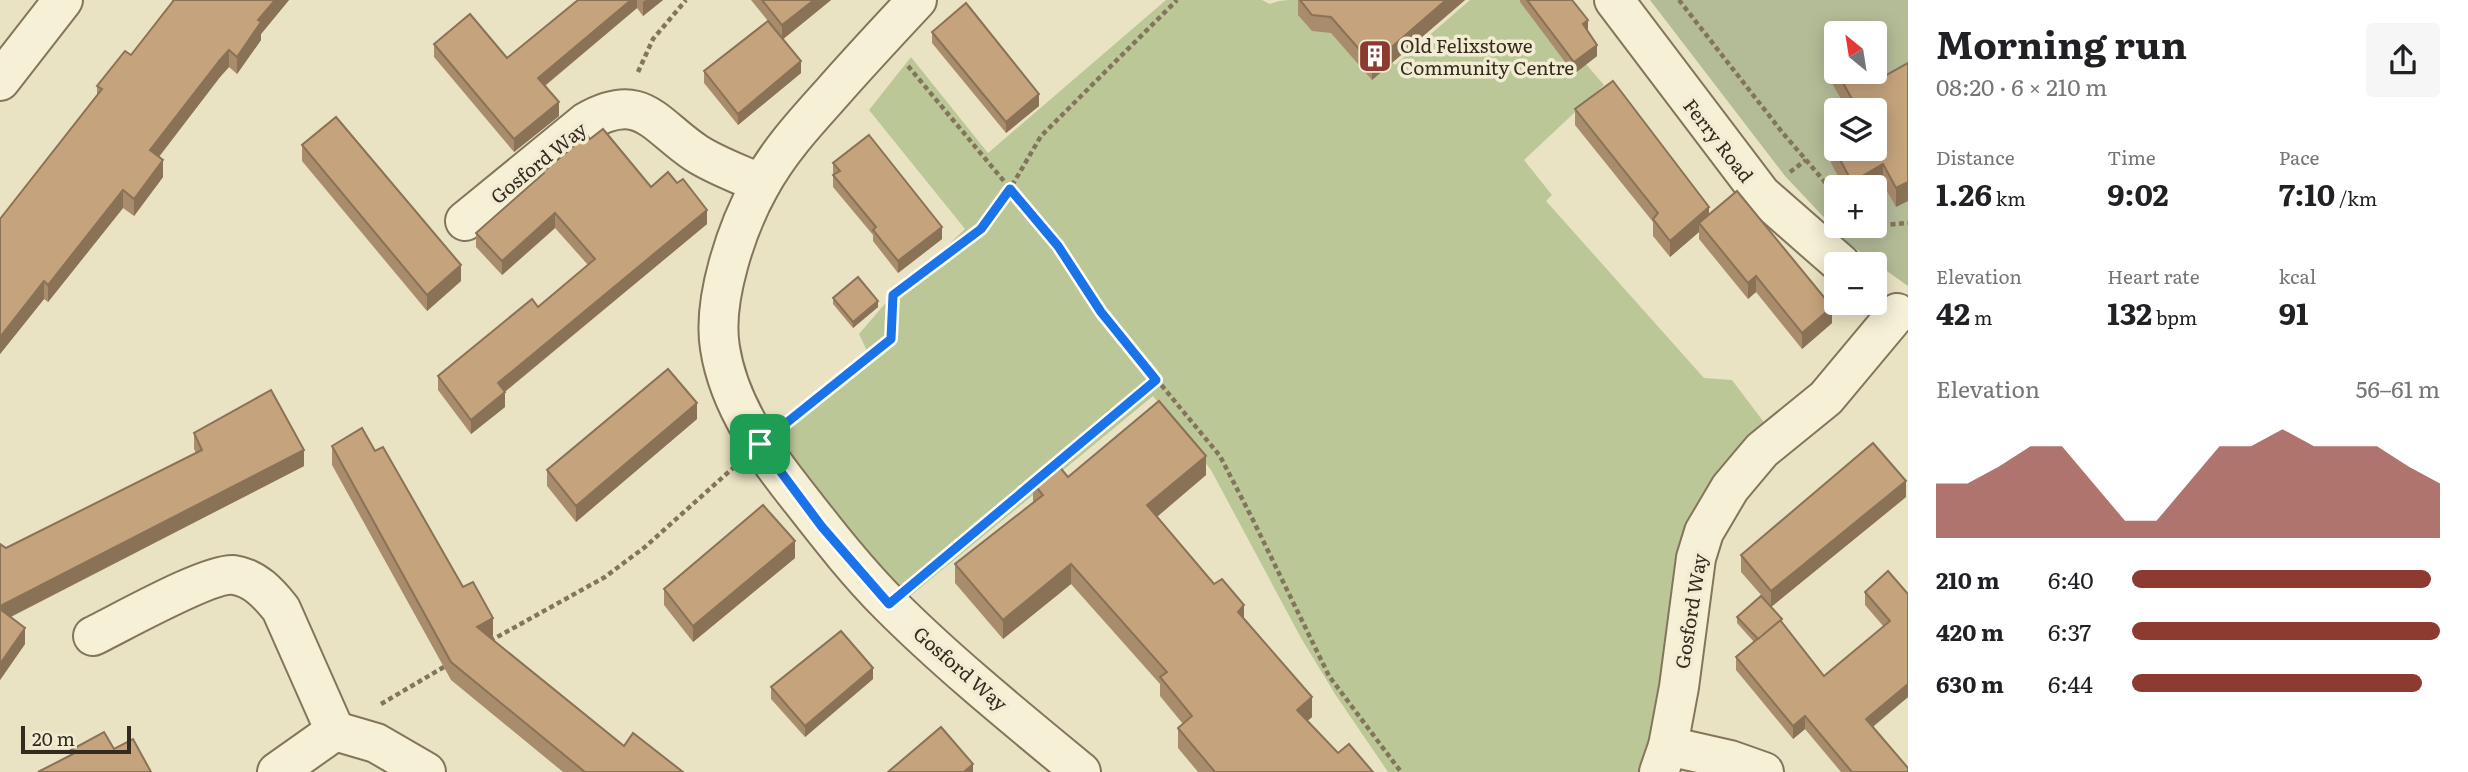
<!DOCTYPE html>
<html lang="en">
<head>
<meta charset="utf-8">
<style>
	:root { --surface:#fff; --page:#f6f6f6; --text:#202124; --muted:#757577; --accent:#8d3a30 }
	body { margin:0; font-family:Literata,serif; background:var(--page); color:var(--text); height:100vh; display:flex; flex-direction:column; font-size:26px; white-space:nowrap }
	* { box-sizing:border-box; margin:0 }
	p { font-size:23px; color:var(--muted) }
	.icon { flex:none; width:38px; height:38px; fill:none; stroke:currentColor; stroke-width:2; stroke-linecap:round; stroke-linejoin:round }
	.map { position:relative; flex:1; overflow:hidden }
	.side { display:flex; flex-direction:column; background:var(--surface); width:560px }
	.side>* { flex:none }
	.needle { width:46px; rotate:330deg }
	.fabs { position:absolute; left:1824px; top:21px; display:grid; gap:14px }
	.fabs a { display:grid; place-items:center; width:63px; height:63px; border-radius:7px; background:var(--surface); box-shadow:0 4px 18px #0003; font-size:35px }
	.scale { position:absolute; left:21px; bottom:18px; width:110px; box-sizing:border-box; padding-left:7px; border:4px solid #342b1e; border-top:0; font-size:19px; line-height:24px; white-space:nowrap; color:#342b1e; -webkit-text-stroke:5px #f2ecd2; paint-order:stroke }
	.pin { position:absolute; display:grid; place-items:center; width:60px; height:60px; color:#fff; margin:-30px; border-radius:14px; box-shadow:0 4px 10px #0006 }
	.round { display:grid; place-items:center; flex:none; width:74px; height:74px; border-radius:7px; background:var(--page) }
	.head { display:flex; align-items:center; justify-content:space-between; height:119px; padding:0 28px }
	h1 { font-size:38px; font-weight:700; line-height:52px }
	.stats { display:grid; grid-template-columns:repeat(3,1fr); gap:10px; height:119px; padding:7px 28px }
	.stats div { display:grid; align-content:center }
	.stats b { font-size:30px; font-weight:700 }
	.stats small { font-size:19px; font-weight:400 }
	.stats p { font-size:19px }
	.chart { height:196px; padding:14px 28px }
	.chart p { display:flex; justify-content:space-between }
	.chart svg { width:100%; height:126px; margin-top:7px; fill:var(--accent); opacity:.7 }
	ul { padding:0 28px; list-style:none; font-size:23px }
	li { display:grid; grid-template-columns:112px 84px 1fr; align-items:center; height:52px }
	li i { height:18px; border-radius:9px; background:var(--accent) }
	main { display:flex; flex:1; min-height:0 }
	.map>svg:first-child { display:block }
	.green { fill:#bcc798 }
	.cemetery { fill:#b4bc97; fill-rule:evenodd }
	.lines { fill:none; stroke-linecap:round; stroke-linejoin:round }
	.minor-casing { stroke:#83755b; stroke-width:42 }
	.path { stroke:#83755b; stroke-width:4.5; stroke-dasharray:5 3.5; stroke-linecap:butt }
	.minor { stroke:#f6f0d6; stroke-width:38 }
	.wall { fill:#a98c6b }
	.shaded-wall { fill:#8a7257 }
	.building { fill:#c5a37c; stroke:#8a7257; stroke-width:2 }
	.route-casing { stroke:#fff; stroke-width:14 }
	.route { stroke:#1a73e8; stroke-width:9 }
	.labels { text-anchor:middle; dominant-baseline:central; stroke-width:7; stroke-linejoin:round; paint-order:stroke }
	.poi-label { font-size:19px; fill:#342b1e; stroke:#f2ecd2; text-anchor:start }
	.street-label { font-size:19px; fill:#342b1e; stroke:#f2ecd2 }
</style>
</head>
<body>
<main>
<div class="map">
<svg width="1908" height="772" viewBox="0 0 1908 772">
	<rect width="100%" height="100%" fill="#eae3c3"/>
	<path class="green" d="M1166,0H1262L1270,4C1279,0 1287,0 1297,0C1339,0 1367,38 1395,65L1470,0H1531L1604,85L1524,160L1552,195L1546,201L1704,378L1732,380L1766,425L1699,510L1656,719L1640,772H1388L1335,694L1301,638L1211,470L1153,396L908,598L815,495L768,429L867,351L859,334L883,306L965,229L869,110L911,57L988,153Z"/>
	<path class="cemetery" d="M1650,0H1908V286L1849,244L1785,176ZM1836,33H1874V72H1836ZM1836,110H1874V149H1836ZM1836,187H1874V226H1836Z"/>
	<g class="lines">
		<g class="minor-casing">
			<g id="minor">
				<path d="M917,0C888,31 859,62 831,94C805,123 779,151 760,186C737,227 712,300 720,348C729,406 765,455 801,500C829,536 858,573 890,605C949,664 1017,719 1081,772"/>
				<polyline points="1614,0 1761,194 1841,264"/>
				<polyline points="0,81 63,0"/>
				<path d="M465,221L586,122C642,90 654,125 696,153C716,166 740,174 761,184"/>
				<path d="M93,636C120,623 210,572 234,575C255,578 269,594 281,609L335,731L376,743L426,772"/>
				<polyline points="1668,746 1730,760 1764,772"/>
				<polyline points="277,772 335,731"/>
				<polyline points="1659,772 1668,746 1679,687 1696,558 1704,532 1730,488 1751,463 1762,450 1826,398 1897,313"/>
			</g>
		</g>
		<g class="path">
			<polyline points="1679,0 1782,132 1836,195"/>
			<polyline points="908,66 1058,246 1101,312 1220,456 1252,518 1329,676 1401,772"/>
			<polyline points="638,72 653,39 686,0"/>
			<polyline points="1790,172 1806,160"/>
			<polyline points="1874,222 1883,225 1908,223"/>
			<polyline points="788,422 891,339 893,295 981,229 1010,189 1041,136 1177,0"/>
			<polyline points="918,580 1156,380"/>
			<polyline points="490,641 605,577 645,547 733,468"/>
			<polyline points="381,704 449,664"/>
		</g>
		<use href="#minor" class="minor"/>
	</g>
	<g class="wall">
		<polygon points="172,0 289,0 261,34 261,40 237,74 229,67 220,77 159,157 163,177 134,216 123,208 48,302 44,299 0,354 0,219 97,95 97,86 131,55 172,4"/>
		<polygon points="578,0 663,0 643,16 637,8 545,86 559,116 514,152 434,57 434,44 507,58"/>
		<polygon points="751,0 831,0 783,39 801,73 738,125 704,83 704,71 768,21"/>
		<polygon points="1298,0 1465,0 1372,80 1331,33 1312,31 1298,15"/>
		<polygon points="1520,0 1572,0 1588,31 1597,56 1574,74 1520,2"/>
		<polygon points="932,32 1039,106 1006,133 932,43"/>
		<polygon points="1836,62 1836,72 1874,72 1881,78 1908,63 1896,207 1883,184 1874,187 1844,187 1831,163 1831,143 1874,149 1874,110 1847,110 1832,83 1832,64"/>
		<polygon points="1575,109 1709,214 1832,323 1802,349 1756,292 1748,299 1699,239 1699,232 1670,257 1653,236 1653,222 1575,125"/>
		<polygon points="590,139 651,187 707,224 505,392 505,407 471,434 438,390 438,376 538,307 588,265 555,228 502,275 476,247 476,233 543,175 543,172"/>
		<polygon points="302,145 461,281 427,311 302,161"/>
		<polygon points="833,163 942,239 898,273 873,241 873,235 833,187"/>
		<polygon points="833,298 878,307 853,328 833,304"/>
		<polygon points="697,419 576,522 547,486 547,470"/>
		<polygon points="194,433 304,466 11,617 25,644 0,680 6,548 196,453 194,449"/>
		<polygon points="332,446 375,451 463,587 493,637 491,638 624,746 683,772 563,772 451,680 332,465"/>
		<polygon points="1206,475 1157,517 1244,619 1312,717 1307,721 1338,753 1373,772 1198,772 1178,748 1178,728 1183,724 1160,696 1160,684 1071,584 1003,639 955,583 955,564 1033,502 1033,483 1068,477"/>
		<polygon points="1906,497 1771,607 1782,623 1824,676 1884,627 1865,605 1865,592 1908,594 1908,697 1873,727 1908,772 1841,772 1805,729 1793,739 1736,670 1736,657 1754,642 1737,623 1737,617 1762,596 1741,572 1741,555"/>
		<polygon points="795,558 693,642 664,605 664,589"/>
		<polygon points="873,679 805,737 771,699 771,687"/>
	</g>
	<g class="shaded-wall">
		<polygon points="275,0 289,0 261,34 261,40 237,74 237,57 258,20"/>
		<polygon points="631,0 637,0 637,8 538,91 538,78"/>
		<polygon points="646,0 663,0 643,16 643,2"/>
		<polygon points="814,0 831,0 782,40 782,25"/>
		<polygon points="1446,0 1465,0 1372,80 1372,64"/>
		<polygon points="1588,20 1588,32 1583,24"/>
		<polygon points="1597,45 1597,56 1574,74 1574,62"/>
		<polygon points="229,50 229,67 220,77 150,168 150,150 220,60"/>
		<polygon points="801,61 801,73 738,125 738,114"/>
		<polygon points="1039,94 1039,106 1006,133 1006,122"/>
		<polygon points="559,102 559,116 514,152 514,139"/>
		<polygon points="163,160 163,177 134,216 134,199"/>
		<polygon points="1883,164 1883,184 1874,189 1874,187 1852,187 1852,182"/>
		<polygon points="1908,182 1908,201 1896,207 1896,188"/>
		<polygon points="123,190 123,208 48,302 48,285"/>
		<polygon points="1709,207 1709,223 1699,223 1699,232 1670,257 1670,241"/>
		<polygon points="707,210 707,224 498,397 498,383"/>
		<polygon points="555,213 555,228 502,275 502,261"/>
		<polygon points="942,227 942,239 898,273 898,261"/>
		<polygon points="461,265 461,281 427,311 427,295"/>
		<polygon points="1756,276 1756,292 1748,299 1748,283"/>
		<polygon points="44,281 44,299 0,354 0,337"/>
		<polygon points="878,301 878,307 853,328 853,322"/>
		<polygon points="1832,307 1832,323 1802,349 1802,333"/>
		<polygon points="505,392 505,407 471,434 471,420"/>
		<polygon points="697,403 697,419 576,522 576,506"/>
		<polygon points="304,450 304,466 0,622 0,606"/>
		<polygon points="1206,456 1206,475 1147,525 1147,505"/>
		<polygon points="1906,481 1906,497 1771,607 1771,591"/>
		<polygon points="795,541 795,558 693,642 693,626"/>
		<polygon points="1071,564 1071,584 1003,639 1003,620"/>
		<polygon points="1244,605 1244,625 1238,612"/>
		<polygon points="493,618 493,637 477,646 477,627"/>
		<polygon points="25,628 25,644 0,680 0,664"/>
		<polygon points="873,668 873,679 805,737 805,726"/>
		<polygon points="1908,684 1908,697 1866,732 1866,719"/>
		<polygon points="1312,697 1312,717 1297,730 1297,710"/>
		<polygon points="1805,716 1805,729 1793,739 1793,726"/>
		<polygon points="973,764 973,772 964,772"/>
	</g>
	<g class="building">
		<polygon points="174,0 275,0 258,20 261,22 237,57 229,50 220,60 150,150 163,160 134,199 123,190 48,285 44,281 0,337 0,219 102,89 97,86 125,51 131,55"/>
		<polygon points="578,0 631,0 538,78 559,102 514,139 434,44 470,14 507,58"/>
		<polygon points="762,0 814,0 782,25"/>
		<polygon points="1300,0 1446,0 1372,64 1331,17 1312,15"/>
		<polygon points="1527,0 1572,0 1588,20 1583,24 1597,45 1574,62"/>
		<polygon points="966,3 1039,94 1006,122 932,32"/>
		<polygon points="768,21 801,61 738,114 704,71"/>
		<polygon points="1908,63 1908,182 1896,188 1883,164 1852,182 1831,143 1836,141 1836,149 1874,149 1874,110 1858,110 1837,72 1874,72 1874,65 1881,78"/>
		<polygon points="1613,81 1709,207 1670,241 1653,219 1658,213 1575,109"/>
		<polygon points="336,117 461,265 427,295 302,145"/>
		<polygon points="603,129 651,187 668,172 677,183 683,179 707,210 498,383 505,392 471,420 438,376 532,299 538,307 595,259 555,213 502,261 476,233 544,173 543,172 587,135 590,139"/>
		<polygon points="869,135 942,227 898,261 873,230 876,227 833,175 840,171 833,163"/>
		<polygon points="1737,191 1832,307 1802,333 1756,276 1748,283 1699,223"/>
		<polygon points="858,277 878,301 853,322 833,298"/>
		<polygon points="668,369 697,403 576,506 547,470"/>
		<polygon points="271,390 304,450 0,606 0,544 6,548 202,450 194,433"/>
		<polygon points="1159,401 1206,456 1147,505 1214,584 1222,579 1244,605 1238,612 1312,697 1297,710 1338,753 1349,744 1373,772 1215,772 1178,728 1192,716 1160,677 1167,672 1071,564 1003,620 955,564 1043,495 1033,483 1058,465 1068,477"/>
		<polygon points="362,428 375,451 383,447 463,587 473,582 493,618 477,627 624,746 633,733 683,772 585,772 451,662 332,446"/>
		<polygon points="1873,443 1906,481 1771,591 1741,555"/>
		<polygon points="763,505 795,541 693,626 664,589"/>
		<polygon points="1888,571 1908,594 1908,684 1866,719 1908,768 1908,772 1852,772 1805,716 1793,726 1736,657 1780,620 1824,676 1890,621 1865,592"/>
		<polygon points="1761,596 1782,619 1758,639 1737,617"/>
		<polygon points="0,609 25,628 0,664"/>
		<polygon points="841,631 873,668 805,726 771,687"/>
		<polygon points="941,727 973,764 964,772 888,772"/>
		<polygon points="104,732 114,749 133,739 151,772 38,772 73,754 71,750"/>
	</g>
	<g class="lines">
		<g class="route-casing">
			<polygon id="route" points="1010,189 1058,246 1101,312 1156,380 889,604 822,527 760,444 891,339 893,295 981,229"/>
		</g>
		<use href="#route" class="route"/>
	</g>
	<defs>
		<g id="building-square" transform="scale(1.75)"><rect x="-9" y="-9" width="18" height="18" rx="4" fill="#8d3a30" stroke="#f2ecd2"/><path d="M-4-6H4V6H1V3H-1V6H-4ZM-2.5-4.3h1.7v1.8h-1.7ZM.8-4.3h1.7v1.8H.8ZM-2.5-1h1.7V.8h-1.7ZM.8-1h1.7V.8H.8Z" fill="#fff"/></g>
	</defs>
	<g fill-rule="evenodd">
		<use href="#building-square" x="1375" y="56"/>
	</g>
	<g class="labels">
		<g class="poi-label">
			<text x="1400" y="45">Old Felixstowe<tspan x="1400" dy="22">Community Centre</tspan></text>
		</g>
		<g class="street-label">
			<text transform="translate(1719 140) rotate(52)">Ferry Road</text>
			<text transform="translate(538 162) rotate(-39)">Gosford Way</text>
			<text transform="translate(1690 611) rotate(-81)">Gosford Way</text>
			<text transform="translate(961 668) rotate(41)">Gosford Way</text>
		</g>
	</g>
</svg>
<div class="fabs">
<a><svg class="needle" viewBox="-14 -14 28 28"><path d="M0-13l5 13h-10z" fill="#e53935"/><path d="M0 13l5-13h-10z" fill="#757577"/></svg></a>
<a><svg class="icon" aria-label="layers" viewBox="0 0 24 24"><path d="M12 4l9 5-9 5-9-5zM3 14l9 5 9-5"/></svg></a>
<a>+</a>
<a>−</a>
</div>
<div class="scale">20 m</div>
<div class="pin" style="left:760px;top:444px;background:#1e9e55"><svg class="icon" aria-label="arrive" viewBox="0 0 24 24"><path d="M6 21V4h12l-3 4 3 4H6"/></svg></div>
</div>
<section class="side">
<div class="head"><div><h1>Morning run</h1><p>08:20 · 6 × 210 m</p></div><a class="round"><svg class="icon" aria-label="share" viewBox="0 0 24 24"><path d="M12 15V3M7 8l5-5 5 5M5 13v7h14v-7"/></svg></a></div>
<div class="stats">
<div><p>Distance</p><b>1.26<small> km</small></b></div>
<div><p>Time</p><b>9:02</b></div>
<div><p>Pace</p><b>7:10<small> /km</small></b></div>
</div>
<div class="stats">
<div><p>Elevation</p><b>42<small> m</small></b></div>
<div><p>Heart rate</p><b>132<small> bpm</small></b></div>
<div><p>kcal</p><b>91</b></div>
</div>
<div class="chart"><p><span>Elevation</span>56–61 m</p>
<svg viewBox="0 0 160 44" preserveAspectRatio="none"><path d="M0 44V25L10 25L20 19L30 12L40 12L50 25L60 38L70 38L80 25L90 12L100 12L110 6L120 12L130 12L140 12L150 19L160 25V44z"/></svg>
</div>
<ul>
<li><b>210 m</b>6:40<i style="width:97%"></i></li>
<li><b>420 m</b>6:37<i style="width:100%"></i></li>
<li><b>630 m</b>6:44<i style="width:94%"></i></li>
</ul>
</section>
</main>
</body>
</html>
